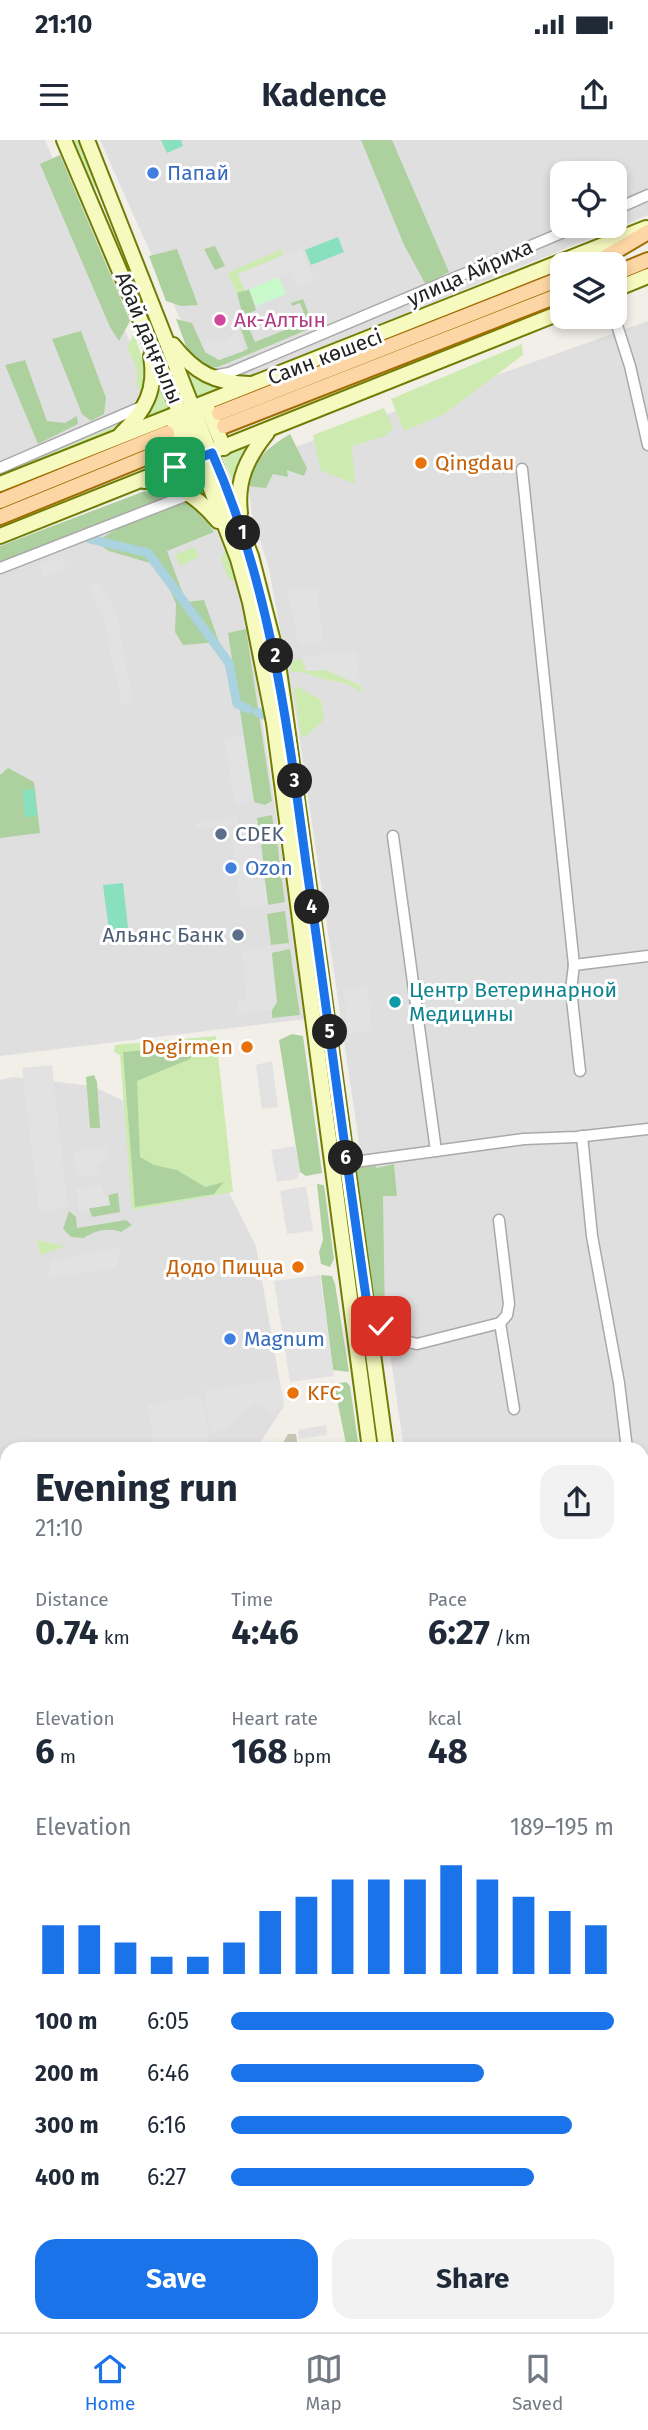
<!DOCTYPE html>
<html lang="en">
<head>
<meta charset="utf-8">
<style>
	:root { --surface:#fff; --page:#f2f2f3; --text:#1f2937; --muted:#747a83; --line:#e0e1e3; --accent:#1a73e8 }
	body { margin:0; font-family:"Fira Sans",sans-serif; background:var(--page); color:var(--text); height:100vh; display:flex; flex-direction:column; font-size:26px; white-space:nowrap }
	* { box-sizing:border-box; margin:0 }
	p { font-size:23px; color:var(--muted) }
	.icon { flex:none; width:38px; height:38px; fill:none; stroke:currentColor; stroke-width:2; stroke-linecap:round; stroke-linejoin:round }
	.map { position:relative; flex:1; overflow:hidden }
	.sheet { position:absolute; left:0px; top:1302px; width:649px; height:891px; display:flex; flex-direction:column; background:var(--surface); border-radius:21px 21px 0 0; box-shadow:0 4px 10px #0003 }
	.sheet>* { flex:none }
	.controls { position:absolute; left:550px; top:21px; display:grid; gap:14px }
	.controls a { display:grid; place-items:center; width:77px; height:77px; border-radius:14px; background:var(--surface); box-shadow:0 4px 10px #0003; font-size:35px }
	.pin { position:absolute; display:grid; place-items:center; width:60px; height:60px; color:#fff; margin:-30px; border-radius:14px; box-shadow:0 4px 10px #0006 }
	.km { position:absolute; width:35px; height:35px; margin:-18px; border-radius:50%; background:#222; color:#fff; font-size:19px; line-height:35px; text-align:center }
	.round { display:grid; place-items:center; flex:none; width:74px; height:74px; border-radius:21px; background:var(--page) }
	.head { display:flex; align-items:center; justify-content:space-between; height:119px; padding:0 35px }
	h1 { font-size:38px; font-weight:700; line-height:52px }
	.figures { display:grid; grid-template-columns:repeat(3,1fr); gap:10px; height:119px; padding:7px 35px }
	.figures div { display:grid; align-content:center }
	.figures b { font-size:35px; font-weight:700 }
	.figures small { font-size:19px; font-weight:400 }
	.figures p { font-size:19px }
	.chart { height:196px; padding:14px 35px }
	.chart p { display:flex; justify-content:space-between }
	.chart svg { width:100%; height:126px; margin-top:7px; stroke:var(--accent); stroke-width:6 }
	.action { display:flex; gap:14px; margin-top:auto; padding:14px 35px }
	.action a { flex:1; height:80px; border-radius:21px; background:var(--accent); color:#fff; font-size:28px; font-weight:700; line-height:80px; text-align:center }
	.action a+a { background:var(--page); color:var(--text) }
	ul { padding:0 35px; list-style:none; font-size:23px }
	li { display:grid; grid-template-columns:112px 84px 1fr; align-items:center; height:52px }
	li i { height:18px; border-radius:9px; background:var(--accent) }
	.status { display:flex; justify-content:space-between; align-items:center; height:49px; padding:0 35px; background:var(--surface); direction:ltr }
	.status svg { height:19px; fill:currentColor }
	header { display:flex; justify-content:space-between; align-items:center; height:91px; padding:0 35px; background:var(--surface); font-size:32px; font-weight:700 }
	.menu { display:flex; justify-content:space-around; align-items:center; height:98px; border-top:2px solid var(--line); background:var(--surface); font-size:19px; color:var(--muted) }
	.menu a { display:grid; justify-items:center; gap:4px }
	.menu .active { color:var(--accent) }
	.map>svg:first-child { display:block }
	.residential { fill:#e0dfdf; fill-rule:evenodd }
	.construction { fill:#c7c7b4 }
	.grass { fill:#cdebb0 }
	.forest { fill:#add19e }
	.park { fill:#c8facc }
	.pitch { fill:#88e0be }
	.parking { fill:#e2e2e2 }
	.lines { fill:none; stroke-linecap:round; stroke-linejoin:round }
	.canal { stroke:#aad3df; stroke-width:9 }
	.street-casing { stroke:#a9a9a9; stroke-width:13 }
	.secondary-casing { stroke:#707d05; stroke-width:18 }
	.primary-casing { stroke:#a06b00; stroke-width:18 }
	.street { stroke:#fff; stroke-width:10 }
	.secondary { stroke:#f7fabf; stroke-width:14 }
	.primary { stroke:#fcd6a4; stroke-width:14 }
	.route-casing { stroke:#fff; stroke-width:14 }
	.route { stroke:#1a73e8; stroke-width:9 }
	.shop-dot { fill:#3f7fe0; stroke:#fff; stroke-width:2.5 }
	.hotel-dot { fill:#d1479c; stroke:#fff; stroke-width:2.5 }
	.food-dot { fill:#e8710a; stroke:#fff; stroke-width:2.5 }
	.service-dot { fill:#5c6f8a; stroke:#fff; stroke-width:2.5 }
	.culture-dot { fill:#0f9aa8; stroke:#fff; stroke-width:2.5 }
	.labels { text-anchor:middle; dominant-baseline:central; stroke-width:6; stroke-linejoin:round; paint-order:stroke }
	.shop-label { font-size:21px; fill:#366cbe; stroke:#fff; text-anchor:start }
	.street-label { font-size:21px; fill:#222; stroke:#fff }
	.hotel-label { font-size:21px; fill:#b23c85; stroke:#fff; text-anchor:start }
	.food-label { font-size:21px; fill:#c56008; stroke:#fff; text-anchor:start }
	.service-label { font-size:21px; fill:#4e5e75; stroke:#fff; text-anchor:start }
	.culture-label { font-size:21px; fill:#0d838f; stroke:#fff; text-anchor:start }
</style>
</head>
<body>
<div class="status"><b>21:10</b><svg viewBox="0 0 49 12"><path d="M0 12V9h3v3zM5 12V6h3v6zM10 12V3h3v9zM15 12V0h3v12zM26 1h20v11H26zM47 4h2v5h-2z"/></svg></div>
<header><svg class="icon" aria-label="menu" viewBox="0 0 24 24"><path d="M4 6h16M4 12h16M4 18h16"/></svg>Kadence<svg class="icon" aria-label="share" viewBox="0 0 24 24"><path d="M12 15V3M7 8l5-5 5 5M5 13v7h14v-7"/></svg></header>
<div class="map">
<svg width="648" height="2192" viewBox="0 0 648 2192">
	<rect width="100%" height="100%" fill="#f2efe9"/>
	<g class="residential">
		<polygon points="0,0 45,0 141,228 142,250 133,267 0,330"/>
		<path d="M100,0H648V75L244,239L218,234L199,221ZM562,33H614V86H562Z"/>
		<polygon points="648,181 648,1543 642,1544 642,1309 404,1309 297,581 269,429 252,375 249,351 256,321"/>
		<polygon points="177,353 205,373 217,392 238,443 249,490 306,879 0,916 0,424"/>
		<polygon points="13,937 92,946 164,980 220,1035 256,1106 284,1266 256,1309 7,1309 7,1419 0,1420 0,940"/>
		<polygon points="648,1571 648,1796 642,1797 642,1572"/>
		<polygon points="7,1670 7,1906 0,1906 0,1671"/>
	</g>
	<g class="construction">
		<polygon points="288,1294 296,1294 298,1309 279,1309"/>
		<polygon points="362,2186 422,2186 423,2192 362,2192"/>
	</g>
	<g class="grass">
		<polygon points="70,0 78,0 97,48 90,46"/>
		<polygon points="282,109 283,115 238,134 245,151 237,153 228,133"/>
		<polygon points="134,194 146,230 147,248 142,254 136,244 137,229 127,207"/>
		<polygon points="522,204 523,215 444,274 404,291 391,259"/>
		<polygon points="185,227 211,245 225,248 198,260"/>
		<polygon points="156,233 170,269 136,284"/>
		<polygon points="384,268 393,288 385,296 352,306 355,344 321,331 313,295"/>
		<polygon points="131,279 122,288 22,331 21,326"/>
		<polygon points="252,303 239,324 235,346 222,316"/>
		<polygon points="197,328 209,358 186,344 165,338"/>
		<polygon points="194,407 199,417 180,426 175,415"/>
		<polygon points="227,408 238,443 228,438 221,419"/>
		<path d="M301,518L307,531L325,530L360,545L362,553C345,540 343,544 324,539C309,536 308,531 291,532L289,523Z"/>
		<polygon points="297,546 321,560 324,580 305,597 301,595 294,549"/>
		<polygon points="216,896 233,1052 132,1070 120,915 114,912 115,905"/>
		<polygon points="37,1100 65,1106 40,1115"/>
	</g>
	<g class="forest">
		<polygon points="361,0 392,0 449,132 426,145 404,105"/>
		<polygon points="60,15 130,181 119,201 110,187 40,24"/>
		<polygon points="215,106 225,126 215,130 204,109"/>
		<polygon points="177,109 198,165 181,166 166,161 149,116"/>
		<polygon points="249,149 256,170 243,176 237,153"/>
		<polygon points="303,159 314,187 218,227 206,227 189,214 176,179 192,183 205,212 219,219 248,209 240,187 247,184 255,202 307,181 300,163 292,166 291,163"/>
		<polygon points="81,191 106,258 104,274 91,281 82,274 52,199"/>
		<polygon points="25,220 47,281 65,283 77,276 78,284 38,304 5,225"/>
		<path d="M290,294L307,328L304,336L287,330L288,337L273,334L266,348L248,346C254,318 266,309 290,294Z"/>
		<polygon points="145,351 165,358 0,424 0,406"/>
		<polygon points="185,360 200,372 214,392 167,411 186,462 204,460 219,502 183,505 175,492 176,464 160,426 109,411 95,402 120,387"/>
		<polygon points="246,489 272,661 265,665 254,662 228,493"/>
		<polygon points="8,628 34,642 40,693 0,698 0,635"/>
		<polygon points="272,675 275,695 260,697 257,678"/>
		<polygon points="277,700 280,727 264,729 261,702"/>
		<polygon points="264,734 281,734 285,762 268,765"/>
		<polygon points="285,771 289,803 271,805 267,774"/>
		<polygon points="290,809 300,875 272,878 271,813"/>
		<polygon points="292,894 303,896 322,1033 306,1036 300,1032 279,900"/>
		<polygon points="188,906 192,915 190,919 137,941 140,1017 154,1025 177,1030 205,1047 224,1042 214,1054 135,1067 123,912"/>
		<polygon points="94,935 97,942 100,988 90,988 86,937"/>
		<polygon points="394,1024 397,1056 383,1056 385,1182 371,1178 353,1048 358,1027 374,1025 377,1028"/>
		<polygon points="317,1044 324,1045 334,1119 330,1127 321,1124 319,1112 323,1100"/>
		<polygon points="118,1053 120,1072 92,1077 89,1068 110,1065 108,1055"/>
		<path d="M69,1071L76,1077L77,1088L126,1080L132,1085L121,1092C110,1087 93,1091 84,1098L71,1097L63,1089Z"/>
		<polygon points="321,1135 332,1136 335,1144 349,1232 333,1230"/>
		<polygon points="346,1242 350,1246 359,1309 347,1309 334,1244"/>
	</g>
	<g class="park">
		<polygon points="279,137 286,154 256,166 249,149"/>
		<polygon points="7,1708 7,1753 0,1754 0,1709"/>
	</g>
	<g class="pitch">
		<polygon points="161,0 181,0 183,6 167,13"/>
		<polygon points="338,97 344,112 311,125 305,110"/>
		<polygon points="34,649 37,676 25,677 22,650"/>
		<polygon points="123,743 128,788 109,790 103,745"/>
	</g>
	<g class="parking">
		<polygon points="301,109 315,141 298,148 290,132 245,151 238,134"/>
		<polygon points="237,192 244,211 219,220 205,212 205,203 223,202"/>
		<polygon points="63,418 67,430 43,436 40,423"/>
		<polygon points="100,442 116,471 133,562 122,565 103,477 88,447"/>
		<polygon points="317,449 323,503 299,506 287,451"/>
		<polygon points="356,510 360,545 326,530 307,531 301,518"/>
		<polygon points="243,596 254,662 235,665 224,599"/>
		<polygon points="239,677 237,684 197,689 195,683"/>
		<polygon points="258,685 268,765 241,769 231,689"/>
		<polygon points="271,805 277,862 272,870 238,874 237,861 247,859 242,814 245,810"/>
		<polygon points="367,846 372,890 349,893 343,849"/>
		<polygon points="272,921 278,967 262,969 256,925"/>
		<polygon points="52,925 68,1068 39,1071 22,928"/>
		<polygon points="295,1006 300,1032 297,1039 277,1042 271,1010"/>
		<polygon points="106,1007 108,1021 99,1023 101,1034 77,1038 73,1012"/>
		<polygon points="102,1045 104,1055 108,1055 110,1065 79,1070 76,1049"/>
		<polygon points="306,1046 313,1091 287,1094 280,1051"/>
		<polygon points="120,1107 116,1128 47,1138 51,1121"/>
		<polygon points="320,1135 334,1236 290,1242 274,1141"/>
		<polygon points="279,1240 284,1262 273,1274 255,1263 222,1290 210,1294 204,1250"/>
		<polygon points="202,1255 210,1303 154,1309 148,1265"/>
		<polygon points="326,1285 327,1295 299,1299 298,1290"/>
	</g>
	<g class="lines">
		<g class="canal">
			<polyline points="90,399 148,413 229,523 237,564 248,569"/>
			<polyline points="257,572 264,575"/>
		</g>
		<g class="street-casing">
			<g id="street">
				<polyline points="614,70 648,55"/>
				<polyline points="614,176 630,226 648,305"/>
				<polyline points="213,236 229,233 578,86"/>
				<polyline points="0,328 141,267"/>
				<polyline points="522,329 574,825 571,850 580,931"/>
				<polyline points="0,428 190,354"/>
				<polyline points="393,696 436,1011"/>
				<polyline points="574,825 648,816"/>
				<polyline points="582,996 592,1096 619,1243 627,1309"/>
				<polyline points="347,1023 524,999 576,997 648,989"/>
				<polyline points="500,1183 514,1269"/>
				<path d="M370,1184C387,1187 399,1201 417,1204L500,1183L507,1175L509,1164L499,1080"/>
				<polyline points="642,1438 648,1492"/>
				<polyline points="642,1835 648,1835"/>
				<polyline points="0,1913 7,1913"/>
				<polyline points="642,1952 648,1951"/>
				<polyline points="642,2062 648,2062"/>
				<polyline points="0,2131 7,2130"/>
				<polyline points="642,2171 648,2171"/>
				<polyline points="90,2186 90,2192"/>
				<polyline points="218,2186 219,2192"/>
				<polyline points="353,2186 353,2192"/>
				<polyline points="592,2192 592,2186"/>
			</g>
		</g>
		<g class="secondary-casing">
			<g id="secondary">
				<polyline points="64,0 199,318 238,419 250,462 274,583 370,1309"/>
				<polyline points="87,0 251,416 277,517 284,565 386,1309"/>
				<polyline points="614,150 648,136"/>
				<path d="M173,205C195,233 215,243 250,244"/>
				<polyline points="206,265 224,308"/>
				<polyline points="172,278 189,322"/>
				<path d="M121,294C145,271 157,250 151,216"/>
				<path d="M144,341C174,339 200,359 218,381"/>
				<polyline points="0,344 646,88"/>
				<path d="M240,373C236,340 247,318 267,293"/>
				<polyline points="0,396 562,172"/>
				<polyline points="642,1556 648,1556"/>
				<polyline points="0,1633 7,1632"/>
				<polyline points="454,2186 454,2192"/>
				<polyline points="471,2186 471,2192"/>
			</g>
		</g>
		<g class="primary-casing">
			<g id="primary">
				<polyline points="594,124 648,92"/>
				<polyline points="614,134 648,120"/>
				<polyline points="219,273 562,138"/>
				<polyline points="224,286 562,154"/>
				<polyline points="0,361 167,293"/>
				<polyline points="0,377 172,307"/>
			</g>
		</g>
		<use href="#street" class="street"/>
		<use href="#secondary" class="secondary"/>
		<use href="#primary" class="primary"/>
	</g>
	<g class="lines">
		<g class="route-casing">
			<path id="route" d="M175,327L212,313C270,444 287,582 306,723C328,876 347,1030 370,1184L381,1186"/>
		</g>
		<use href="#route" class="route"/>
	</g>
	<g class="shop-dot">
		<circle cx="153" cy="33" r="7"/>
		<circle cx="231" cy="728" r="7"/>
		<circle cx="230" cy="1199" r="7"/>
	</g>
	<circle class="hotel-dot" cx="220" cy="180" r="7"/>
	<g class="food-dot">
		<circle cx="421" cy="323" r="7"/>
		<circle cx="247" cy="907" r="7"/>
		<circle cx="298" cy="1127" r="7"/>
		<circle cx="293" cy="1253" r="7"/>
	</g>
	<g class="service-dot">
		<circle cx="221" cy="694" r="7"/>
		<circle cx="238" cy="795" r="7"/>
	</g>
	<circle class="culture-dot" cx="395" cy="862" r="7"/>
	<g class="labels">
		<g class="shop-label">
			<text x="167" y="33">Папай</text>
			<text x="245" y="728">Ozon</text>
			<text x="244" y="1199">Magnum</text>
		</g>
		<g class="street-label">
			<text transform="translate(470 133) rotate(-24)">улица Айриха</text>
			<text transform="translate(149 198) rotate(67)">Абай даңғылы</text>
			<text transform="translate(325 217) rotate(-21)">Саин көшесі</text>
		</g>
		<g class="hotel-label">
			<text x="234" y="180">Ак-Алтын</text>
		</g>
		<g class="food-label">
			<text x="435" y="323">Qingdau</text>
			<text x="233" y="907" text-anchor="end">Degirmen</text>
			<text x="284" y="1127" text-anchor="end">Додо Пицца</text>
			<text x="307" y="1253">KFC</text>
		</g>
		<g class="service-label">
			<text x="235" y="694">CDEK</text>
			<text x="224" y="795" text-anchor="end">Альянс Банк</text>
		</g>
		<g class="culture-label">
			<text x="409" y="850">Центр Ветеринарной<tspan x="409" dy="24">Медицины</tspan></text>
		</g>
	</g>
</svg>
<div class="controls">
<a><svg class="icon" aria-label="locate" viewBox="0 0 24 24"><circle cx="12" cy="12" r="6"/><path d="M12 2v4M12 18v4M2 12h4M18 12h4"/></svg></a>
<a><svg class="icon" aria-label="layers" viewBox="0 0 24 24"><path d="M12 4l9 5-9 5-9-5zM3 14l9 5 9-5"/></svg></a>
</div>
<div class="pin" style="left:175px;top:327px;background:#1e9e55"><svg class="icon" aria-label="arrive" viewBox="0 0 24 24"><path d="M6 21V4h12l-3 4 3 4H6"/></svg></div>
<div class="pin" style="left:381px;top:1186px;background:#d93025"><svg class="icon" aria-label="check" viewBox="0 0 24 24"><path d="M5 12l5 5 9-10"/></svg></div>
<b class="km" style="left:243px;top:393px">1</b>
<b class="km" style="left:276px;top:516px">2</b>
<b class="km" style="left:295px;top:641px">3</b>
<b class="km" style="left:312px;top:767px">4</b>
<b class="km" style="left:330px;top:892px">5</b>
<b class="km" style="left:346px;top:1018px">6</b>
<section class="sheet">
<div class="head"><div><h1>Evening run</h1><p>21:10</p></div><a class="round"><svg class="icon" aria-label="share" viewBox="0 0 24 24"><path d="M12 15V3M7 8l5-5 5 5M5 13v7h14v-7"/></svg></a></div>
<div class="figures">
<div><p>Distance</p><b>0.74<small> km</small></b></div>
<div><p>Time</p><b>4:46</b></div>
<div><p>Pace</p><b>6:27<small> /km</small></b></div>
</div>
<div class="figures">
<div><p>Elevation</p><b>6<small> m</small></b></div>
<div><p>Heart rate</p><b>168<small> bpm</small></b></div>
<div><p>kcal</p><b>48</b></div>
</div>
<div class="chart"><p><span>Elevation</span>189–195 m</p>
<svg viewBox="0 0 160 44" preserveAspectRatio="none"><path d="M5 44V27M15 44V27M25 44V33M35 44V38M45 44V38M55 44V33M65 44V22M75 44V17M85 44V11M95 44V11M105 44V11M115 44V6M125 44V11M135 44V17M145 44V22M155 44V27"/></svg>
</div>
<ul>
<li><b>100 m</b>6:05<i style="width:100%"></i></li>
<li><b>200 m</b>6:46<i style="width:66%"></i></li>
<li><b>300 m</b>6:16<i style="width:89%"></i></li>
<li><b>400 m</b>6:27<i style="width:79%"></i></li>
</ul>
<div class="action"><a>Save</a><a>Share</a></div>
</section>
</div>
<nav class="menu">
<a class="active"><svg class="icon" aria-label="home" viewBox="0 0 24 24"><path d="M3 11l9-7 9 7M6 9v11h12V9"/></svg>Home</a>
<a><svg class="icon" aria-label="map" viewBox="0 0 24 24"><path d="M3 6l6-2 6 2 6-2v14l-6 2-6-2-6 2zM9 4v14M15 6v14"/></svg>Map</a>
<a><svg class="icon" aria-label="saved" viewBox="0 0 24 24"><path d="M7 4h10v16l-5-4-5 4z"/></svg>Saved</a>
</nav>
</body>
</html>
